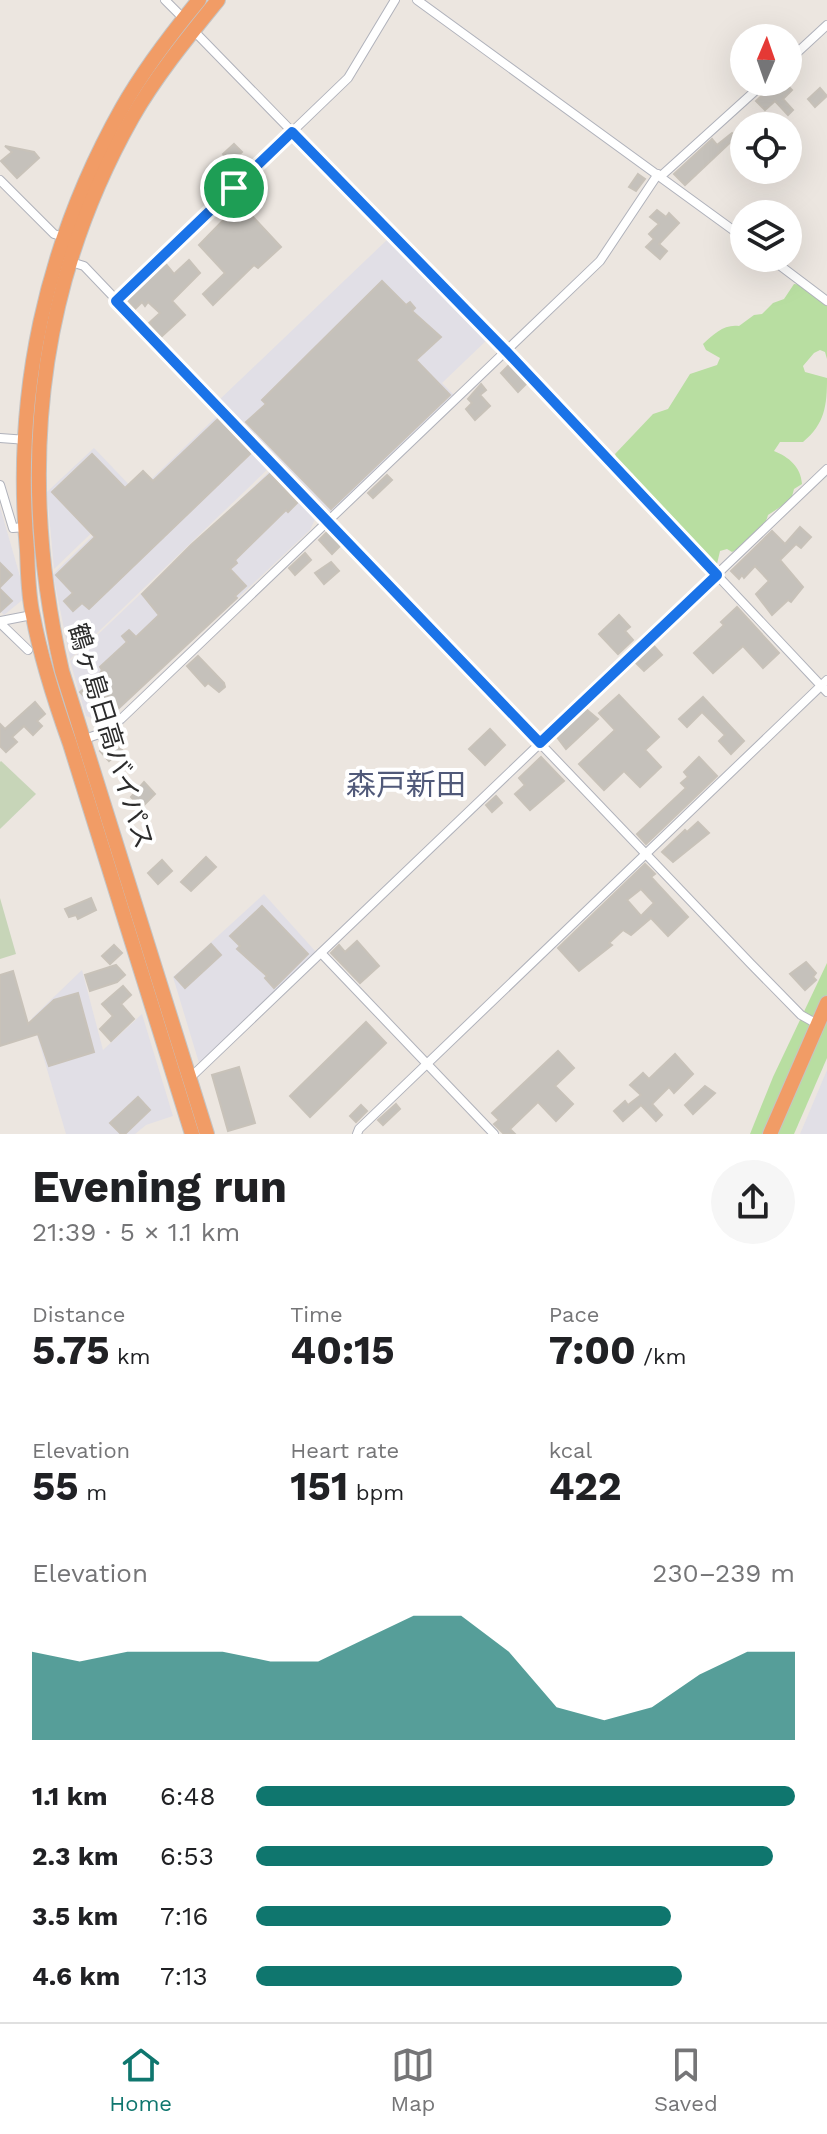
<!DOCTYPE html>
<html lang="en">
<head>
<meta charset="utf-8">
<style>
	:root { --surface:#fff; --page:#f6f6f6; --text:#202124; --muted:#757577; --line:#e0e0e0; --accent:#0f766e }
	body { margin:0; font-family:"Work Sans","Noto Sans JP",sans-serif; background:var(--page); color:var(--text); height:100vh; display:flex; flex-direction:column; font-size:30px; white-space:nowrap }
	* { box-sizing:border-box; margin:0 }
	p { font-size:26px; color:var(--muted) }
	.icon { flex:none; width:44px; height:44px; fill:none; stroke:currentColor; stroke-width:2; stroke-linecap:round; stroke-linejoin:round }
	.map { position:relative; height:1134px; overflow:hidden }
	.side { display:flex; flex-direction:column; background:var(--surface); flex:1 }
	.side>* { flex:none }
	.needle { width:52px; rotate:2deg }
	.buttons { position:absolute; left:730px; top:24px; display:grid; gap:16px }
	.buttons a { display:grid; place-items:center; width:72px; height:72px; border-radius:50%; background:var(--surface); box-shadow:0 8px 32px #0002; font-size:40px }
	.pin { position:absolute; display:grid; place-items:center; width:68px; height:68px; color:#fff; margin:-34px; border:4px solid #fff; border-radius:50%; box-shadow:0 2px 8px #0007 }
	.round { display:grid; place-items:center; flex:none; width:84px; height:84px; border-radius:42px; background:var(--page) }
	.headline { display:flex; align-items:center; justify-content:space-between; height:136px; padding:0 32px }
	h1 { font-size:44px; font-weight:700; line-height:60px }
	.metrics { display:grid; grid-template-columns:repeat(3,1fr); gap:12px; height:136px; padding:8px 32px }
	.metrics div { display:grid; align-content:center }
	.metrics b { font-size:40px; font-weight:700 }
	.metrics small { font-size:22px; font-weight:400 }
	.metrics p { font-size:22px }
	.chart { height:224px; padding:16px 32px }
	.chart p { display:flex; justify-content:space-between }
	.chart svg { width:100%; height:144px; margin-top:8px; fill:var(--accent); opacity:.7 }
	ul { padding:0 32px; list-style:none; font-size:26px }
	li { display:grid; grid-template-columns:128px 96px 1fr; align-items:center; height:60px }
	li i { height:20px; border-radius:10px; background:var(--accent) }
	.dock { display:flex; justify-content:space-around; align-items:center; height:112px; border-top:2px solid var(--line); background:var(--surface); font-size:22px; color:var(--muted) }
	.dock a { display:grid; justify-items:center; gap:4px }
	.dock .current { color:var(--accent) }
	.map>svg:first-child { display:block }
	.industrial { fill:#e1dfe6 }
	.green { fill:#b8dea1 }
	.cemetery { fill:#c7d5b8 }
	.building { fill:#c5c1bb; stroke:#c8c2b9; stroke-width:2; fill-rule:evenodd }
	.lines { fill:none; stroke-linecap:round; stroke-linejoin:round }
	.street-casing { stroke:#b0b2bb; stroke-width:10 }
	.highway-casing { stroke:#c4c4c4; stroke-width:16 }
	.street { stroke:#fff; stroke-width:8 }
	.highway { stroke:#f19c66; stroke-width:14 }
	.route-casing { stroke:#fff; stroke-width:16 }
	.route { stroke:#1a73e8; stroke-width:10 }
	.labels { text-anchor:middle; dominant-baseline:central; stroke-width:8; stroke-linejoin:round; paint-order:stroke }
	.street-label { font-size:26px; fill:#2c2c2c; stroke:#fff }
	.quarter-label { font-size:30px; fill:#505979; stroke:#fff }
</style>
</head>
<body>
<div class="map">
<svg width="827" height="1134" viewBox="0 0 827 1134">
	<rect width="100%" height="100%" fill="#ece6e0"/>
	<g class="industrial">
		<polygon points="390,237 489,338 442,383 455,396 329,516 218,401"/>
		<polygon points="219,414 270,467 70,659 53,574"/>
		<polygon points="94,448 135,491 54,569 47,492"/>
		<polygon points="273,468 317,515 310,530 105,723 86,716 70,661"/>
		<polygon points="0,507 26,597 4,615 0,611"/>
		<polygon points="264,894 316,952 199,1063 173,977"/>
		<polygon points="82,970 103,1050 142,1014 173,1116 146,1125 135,1134 66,1134 32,1018"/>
		<polygon points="827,1070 827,1134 800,1134"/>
	</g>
	<g class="green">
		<path d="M794,284L802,285L827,305V359L825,352L820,350L814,353L803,366L805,372L827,378C827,405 825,424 803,442H780L774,451C789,457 801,467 802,484L794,489L791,500L768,515C764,531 746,545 732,552L727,549L720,551L717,564H712L654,503L635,480L633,474L619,464L615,454L653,414L668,409L690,374L717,365L720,358L706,350L703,344C714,334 724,324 739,326L754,315L762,314L773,303L784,299Z"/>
		<polygon points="827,963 827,1058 794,1134 750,1134 773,1077"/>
	</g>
	<g class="cemetery">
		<polygon points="1,761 36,794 0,829 0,762"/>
		<polygon points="0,898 16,954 0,959"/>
	</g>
	<g class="building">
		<polygon points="772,82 784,82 792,90 783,99 793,110 788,115 775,101 765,110 756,101 770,88"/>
		<polygon points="820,88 827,96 815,107 808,99"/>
		<polygon points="732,133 736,137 685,185 674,174 712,139 717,145"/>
		<polygon points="234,144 242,152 231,162 223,154"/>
		<polygon points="5,146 34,152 39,158 17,178 1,161 12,152"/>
		<polygon points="638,174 645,179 636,191 629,187"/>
		<polygon points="240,203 281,247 258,268 254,265 213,305 203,294 225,273 199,245"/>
		<polygon points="657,210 666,217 669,213 679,223 659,244 667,251 660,259 646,247 654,239 649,234 659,224 650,217"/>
		<polygon points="189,260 200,273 172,301 185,315 161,337 149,323 160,313 148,302 145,306 142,302 135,309 127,300 165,263 174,274"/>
		<polygon points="382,281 406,305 410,302 415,308 412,311 441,337 416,360 450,395 331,509 246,422 266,404 262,400"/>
		<polygon points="509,365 527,383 518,392 501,373"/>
		<polygon points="481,384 486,390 480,395 490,406 475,420 466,409 472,403 468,399"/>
		<polygon points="218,419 251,453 89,609 82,603 73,611 64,601 73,593 56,575 95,537 52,492 92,454 125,488 143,471 153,481"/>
		<polygon points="270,474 297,503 288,512 286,510 235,560 237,563 230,569 246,586 235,596 237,598 106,720 80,692 98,676 102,670 100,667 127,642 122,636 129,630 136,637 159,615 142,594 191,545"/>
		<polygon points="387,475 392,480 373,498 368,493"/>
		<polygon points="800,527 811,537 801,548 796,544 780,560 803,587 791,602 788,600 772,615 756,594 769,581 755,566 744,578 742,575 739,579 731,571 772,531 785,544"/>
		<polygon points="328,531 341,545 332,554 319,540"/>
		<polygon points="305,553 311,560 295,575 289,568"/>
		<polygon points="331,562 339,571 324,584 315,573"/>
		<polygon points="0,563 12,575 0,587"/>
		<polygon points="0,589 12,601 0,612"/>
		<polygon points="737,607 779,653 763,668 743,646 713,673 694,653 724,625 721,622"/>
		<polygon points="619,615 630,627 625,631 633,640 618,654 599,634"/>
		<polygon points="653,645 662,655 644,671 635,662"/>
		<polygon points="198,656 224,683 225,687 219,692 208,683 205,686 187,666"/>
		<polygon points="619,695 659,737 645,750 661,767 640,787 624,771 604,790 579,764 615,730 599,713"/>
		<polygon points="703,697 744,741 731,754 719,741 725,735 702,712 687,727 679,719"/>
		<polygon points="35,702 45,714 37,721 42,726 33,735 24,726 12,737 17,742 6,752 0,746 0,724 5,729"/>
		<polygon points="586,709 598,719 566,749 557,737"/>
		<polygon points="490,729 505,745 485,765 469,749"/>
		<polygon points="112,740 122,750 109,761 100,751"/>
		<polygon points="541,757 564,781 530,810 515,794 525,785 519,778"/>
		<polygon points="699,757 717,776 646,844 637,834 686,788 681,783 688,777 684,772"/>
		<polygon points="144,782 155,794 141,808 131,797"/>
		<polygon points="496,796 502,803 492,812 486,805"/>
		<polygon points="698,822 709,833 673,862 662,852 685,830 687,832"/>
		<polygon points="206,857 216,867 191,891 181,882"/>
		<polygon points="162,860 172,871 158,884 148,873"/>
		<path d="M645,864L655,874L651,877L688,917L668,936L651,918L631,935L623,930L609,943L612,945L579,971L558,948ZM641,889L654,903L641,916L627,900Z"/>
		<polygon points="91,898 96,910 78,919 76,915 69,917 65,909"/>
		<polygon points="262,906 308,954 274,988 265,978 267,976 237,949 240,946 230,936"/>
		<polygon points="357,941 379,966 360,983 331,953 339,945 345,952"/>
		<polygon points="211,944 221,955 185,988 175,977"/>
		<polygon points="114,945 122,953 110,964 102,956"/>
		<polygon points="806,962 816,973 813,977 816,980 805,990 790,974"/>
		<polygon points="116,965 125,975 117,982 90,991 85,975"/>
		<polygon points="13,971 28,1024 54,1000 78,993 94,1052 49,1066 38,1034 0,1046 0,975"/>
		<polygon points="123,986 131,995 121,1004 134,1019 111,1041 100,1029 113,1016 102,1004"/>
		<polygon points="366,1022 386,1043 310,1117 290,1096"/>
		<polygon points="558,1051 574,1068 555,1086 573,1104 556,1121 538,1102 510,1129 515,1134 504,1134 494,1124 499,1120 492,1113"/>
		<polygon points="675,1054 693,1074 674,1093 669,1087 652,1104 662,1115 656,1121 641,1105 623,1121 614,1111 625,1101 628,1105 641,1095 630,1085 643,1073 649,1079"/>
		<polygon points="239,1067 255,1123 228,1131 212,1075"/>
		<polygon points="705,1086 715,1093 693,1114 685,1105"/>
		<polygon points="138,1097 150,1110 125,1134 121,1134 110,1123"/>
		<polygon points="396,1104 400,1109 383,1125 378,1120"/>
		<polygon points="361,1105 367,1111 356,1122 350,1116"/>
	</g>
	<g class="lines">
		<g class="street-casing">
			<g id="street">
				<polyline points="165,0 184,19"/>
				<polyline points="417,0 744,238"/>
				<polyline points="193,30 507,352 827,692"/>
				<polyline points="788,61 827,25"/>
				<polyline points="661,176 765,82"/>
				<polyline points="0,180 54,234 64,237"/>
				<polyline points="770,258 827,301"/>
				<polyline points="71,262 84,266 751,964 801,1015 817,1024"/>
				<polyline points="116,301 348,78 395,0"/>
				<polyline points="0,438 27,440"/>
				<polyline points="0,485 13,528 25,527"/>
				<polyline points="1,621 32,615"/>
				<polyline points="0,623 28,650"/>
				<polyline points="82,740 99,734 121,719 600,261 658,174"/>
				<polyline points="321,953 494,1134"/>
				<polyline points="191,1077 827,469"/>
				<polyline points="357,1134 359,1129 827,680"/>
			</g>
		</g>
		<g class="highway-casing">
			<g id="highway">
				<path d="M192,1134L70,744C55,702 41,660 33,616C28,595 28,572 27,550C13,395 45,245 122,108C144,69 171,34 199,0"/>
				<path d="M207,1134L62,671C18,478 34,292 132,118C156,76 188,37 218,0"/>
				<polyline points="770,1134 827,1003"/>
			</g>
		</g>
		<use href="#street" class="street"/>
		<use href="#highway" class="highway"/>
	</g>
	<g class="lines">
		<g class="route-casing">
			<polygon id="route" points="292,132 507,352 717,575 540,743 116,301"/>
		</g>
		<use href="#route" class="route"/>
	</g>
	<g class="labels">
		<g class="street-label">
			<text transform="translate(111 736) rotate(73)">鶴ヶ島日高バイパス</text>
		</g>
		<g class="quarter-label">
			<text x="406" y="784">森戸新田</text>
		</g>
	</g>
</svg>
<div class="buttons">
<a><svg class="needle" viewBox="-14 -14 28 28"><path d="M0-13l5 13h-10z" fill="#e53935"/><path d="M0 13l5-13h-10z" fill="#757577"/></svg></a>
<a><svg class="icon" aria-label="locate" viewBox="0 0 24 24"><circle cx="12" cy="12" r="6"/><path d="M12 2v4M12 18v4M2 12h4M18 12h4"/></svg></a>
<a><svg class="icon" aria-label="layers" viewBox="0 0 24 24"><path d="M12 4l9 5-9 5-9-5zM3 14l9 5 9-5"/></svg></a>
</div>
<div class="pin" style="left:234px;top:188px;background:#1e9e55"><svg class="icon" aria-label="arrive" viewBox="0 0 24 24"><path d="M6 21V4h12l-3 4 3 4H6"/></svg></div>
</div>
<section class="side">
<div class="headline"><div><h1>Evening run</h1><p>21:39 · 5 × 1.1 km</p></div><a class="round"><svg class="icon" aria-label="share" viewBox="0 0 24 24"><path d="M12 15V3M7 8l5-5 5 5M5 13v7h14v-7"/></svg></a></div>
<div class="metrics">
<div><p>Distance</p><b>5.75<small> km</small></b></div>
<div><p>Time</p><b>40:15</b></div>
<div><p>Pace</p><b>7:00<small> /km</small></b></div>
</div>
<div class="metrics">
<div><p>Elevation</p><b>55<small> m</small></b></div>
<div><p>Heart rate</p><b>151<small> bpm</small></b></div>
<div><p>kcal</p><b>422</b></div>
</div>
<div class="chart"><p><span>Elevation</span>230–239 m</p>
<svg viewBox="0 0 160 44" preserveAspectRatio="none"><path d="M0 44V17L10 20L20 17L30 17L40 17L50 20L60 20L70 13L80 6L90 6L100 17L110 34L120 38L130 34L140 24L150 17L160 17V44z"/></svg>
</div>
<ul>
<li><b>1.1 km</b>6:48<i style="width:100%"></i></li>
<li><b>2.3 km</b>6:53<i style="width:96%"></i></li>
<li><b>3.5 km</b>7:16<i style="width:77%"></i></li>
<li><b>4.6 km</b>7:13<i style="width:79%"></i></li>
</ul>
</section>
<nav class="dock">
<a class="current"><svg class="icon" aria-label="home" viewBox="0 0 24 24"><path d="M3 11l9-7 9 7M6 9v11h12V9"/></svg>Home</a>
<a><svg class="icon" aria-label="map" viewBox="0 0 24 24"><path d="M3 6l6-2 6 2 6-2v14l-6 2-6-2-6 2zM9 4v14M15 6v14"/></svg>Map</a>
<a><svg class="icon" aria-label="saved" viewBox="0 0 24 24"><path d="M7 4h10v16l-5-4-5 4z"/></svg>Saved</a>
</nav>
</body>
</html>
